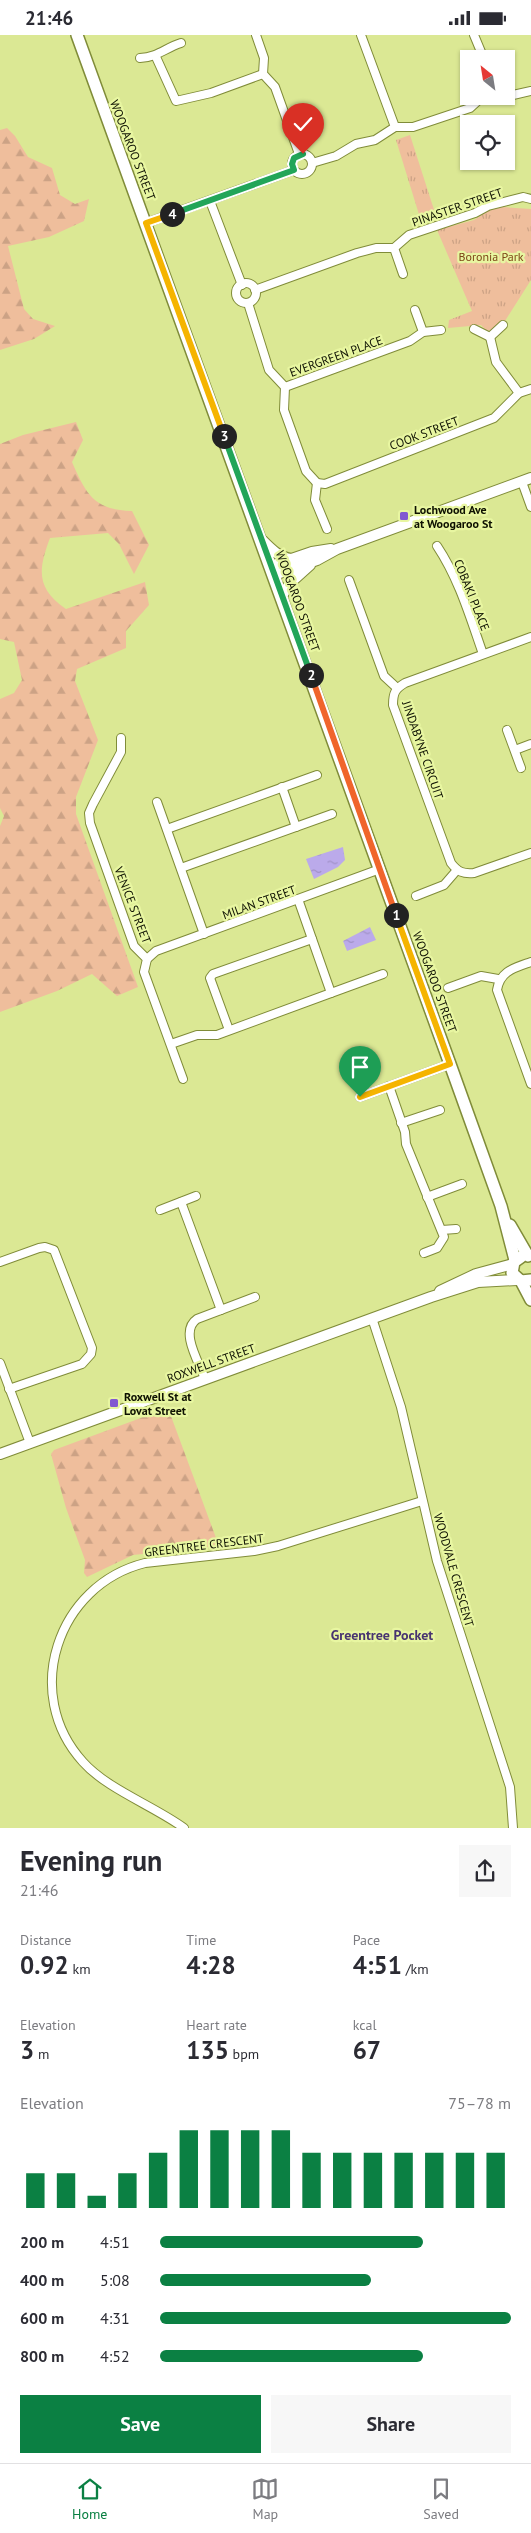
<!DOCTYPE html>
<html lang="en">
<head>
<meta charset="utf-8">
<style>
	:root { --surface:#fff; --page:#f7f7f7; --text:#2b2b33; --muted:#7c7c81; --line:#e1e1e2; --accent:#0b8043 }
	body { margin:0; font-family:"PT Sans",sans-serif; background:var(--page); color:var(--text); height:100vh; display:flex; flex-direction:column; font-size:19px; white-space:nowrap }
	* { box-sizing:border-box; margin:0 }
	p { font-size:16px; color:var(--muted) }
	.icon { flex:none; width:28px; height:28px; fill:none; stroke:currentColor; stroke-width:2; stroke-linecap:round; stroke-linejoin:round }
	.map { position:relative; height:1793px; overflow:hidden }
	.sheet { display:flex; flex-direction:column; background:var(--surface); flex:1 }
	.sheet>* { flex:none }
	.needle { width:32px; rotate:330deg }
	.tools { position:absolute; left:460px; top:15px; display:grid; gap:10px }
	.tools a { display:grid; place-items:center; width:55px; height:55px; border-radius:0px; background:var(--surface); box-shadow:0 1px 4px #0004; font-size:25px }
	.pin { position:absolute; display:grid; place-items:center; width:42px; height:42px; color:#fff; margin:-51px -21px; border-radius:50% 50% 50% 0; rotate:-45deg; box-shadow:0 0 5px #0007 }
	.pin .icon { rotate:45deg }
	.km { position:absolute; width:25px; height:25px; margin:-12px; border-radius:50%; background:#222; color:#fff; font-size:14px; line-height:25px; text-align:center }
	.round { display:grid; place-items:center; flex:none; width:52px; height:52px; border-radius:0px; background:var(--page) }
	.headline { display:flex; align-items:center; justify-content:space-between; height:85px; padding:0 20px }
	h1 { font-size:28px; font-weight:700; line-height:38px }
	.figures { display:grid; grid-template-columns:repeat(3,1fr); gap:8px; height:85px; padding:5px 20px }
	.figures div { display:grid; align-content:center }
	.figures b { font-size:25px; font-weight:700 }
	.figures small { font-size:14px; font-weight:400 }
	.figures p { font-size:14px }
	.chart { height:140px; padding:10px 20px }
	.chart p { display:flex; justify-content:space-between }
	.chart svg { width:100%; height:90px; margin-top:5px; stroke:var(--accent); stroke-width:6 }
	.primary-button { display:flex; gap:10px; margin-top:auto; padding:10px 20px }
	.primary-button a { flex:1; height:58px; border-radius:0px; background:var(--accent); color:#fff; font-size:20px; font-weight:700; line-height:58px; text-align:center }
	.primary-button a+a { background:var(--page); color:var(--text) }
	ul { padding:0 20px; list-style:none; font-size:16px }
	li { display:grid; grid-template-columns:80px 60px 1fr; align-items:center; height:38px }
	li i { height:12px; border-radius:6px; background:var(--accent) }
	.status { display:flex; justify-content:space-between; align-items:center; height:35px; padding:0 25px; background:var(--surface); direction:ltr }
	.status svg { height:14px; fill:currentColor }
	.tabs { display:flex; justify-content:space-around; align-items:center; height:70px; border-top:1px solid var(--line); background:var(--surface); font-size:14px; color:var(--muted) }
	.tabs a { display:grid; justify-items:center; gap:2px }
	.tabs .selected { color:var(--accent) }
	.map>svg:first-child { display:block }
	.forest { fill:url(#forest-firs) }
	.park { fill:url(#park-tufts) }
	.water { fill:url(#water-ripples) }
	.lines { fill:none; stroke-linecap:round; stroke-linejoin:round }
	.minor-casing { stroke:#808c39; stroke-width:10 }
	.tertiary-casing { stroke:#808c39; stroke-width:12 }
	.secondary-casing { stroke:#808c39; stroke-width:14 }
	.minor { stroke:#fff; stroke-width:8 }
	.tertiary { stroke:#fff; stroke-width:10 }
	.secondary { stroke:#fff; stroke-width:11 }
	.split-1-casing { stroke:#fff; stroke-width:10 }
	.split-2-casing { stroke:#fff; stroke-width:10 }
	.split-3-casing { stroke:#fff; stroke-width:10 }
	.split-4-casing { stroke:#fff; stroke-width:10 }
	.split-5-casing { stroke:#fff; stroke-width:10 }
	.split-1 { stroke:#f5b400; stroke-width:6 }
	.split-2 { stroke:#f0652b; stroke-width:6 }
	.split-3 { stroke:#22a559; stroke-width:6 }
	.split-4 { stroke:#f5b400; stroke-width:6 }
	.split-5 { stroke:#22a559; stroke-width:6 }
	.poi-dot { fill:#8258d1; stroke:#e8f6a1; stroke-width:2 }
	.labels { text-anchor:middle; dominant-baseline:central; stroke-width:4.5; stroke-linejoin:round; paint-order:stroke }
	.street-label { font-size:12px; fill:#0d1000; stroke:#e8f6a1 }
	.park-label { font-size:12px; fill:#7e4618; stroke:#e8f6a1 }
	.poi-label { font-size:12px; font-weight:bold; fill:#0d1000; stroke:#e8f6a1; text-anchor:start }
	.neighbourhood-label { font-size:14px; font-weight:bold; fill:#483470; stroke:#e8f6a1 }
</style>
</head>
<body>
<div class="status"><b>21:46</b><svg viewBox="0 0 49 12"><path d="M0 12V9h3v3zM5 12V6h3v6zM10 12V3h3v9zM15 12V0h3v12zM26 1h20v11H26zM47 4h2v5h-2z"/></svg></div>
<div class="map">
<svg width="531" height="1793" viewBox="0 0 531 1793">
	<defs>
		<pattern id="forest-firs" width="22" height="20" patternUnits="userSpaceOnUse" patternTransform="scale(1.25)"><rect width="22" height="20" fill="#efbe9c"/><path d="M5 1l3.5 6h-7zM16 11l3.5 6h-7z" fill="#cca285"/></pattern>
		<pattern id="park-tufts" width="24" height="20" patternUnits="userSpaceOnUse" patternTransform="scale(1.25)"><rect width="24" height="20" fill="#efbe9c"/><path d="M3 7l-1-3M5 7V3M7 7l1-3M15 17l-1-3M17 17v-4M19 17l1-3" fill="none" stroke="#cca285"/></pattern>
		<pattern id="water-ripples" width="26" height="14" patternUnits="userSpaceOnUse" patternTransform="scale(1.25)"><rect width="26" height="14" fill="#bbaaea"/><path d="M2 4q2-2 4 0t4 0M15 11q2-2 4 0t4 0" fill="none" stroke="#a091c7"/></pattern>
	</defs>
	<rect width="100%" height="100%" fill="#dbe894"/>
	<g class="forest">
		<polygon points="7,93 15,101 28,122 52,133 60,160 75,169 89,164 84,186 49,202 8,211 24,274 33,284 55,291 34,304 0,315 0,95"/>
		<path d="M76,387L83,405L72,427C86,459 94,475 132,476L149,510L134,539L119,509L108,498L50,503C38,535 36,553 66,574L145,547L149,570L126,596V613L77,634L75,646L98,705L76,762V779L138,952L117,961L92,939L57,956L0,977V791L4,781L0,773V664L14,658L22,645L14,607L0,604V409L23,400Z"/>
		<polygon points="168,1373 219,1511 133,1520 87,1542 84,1538 85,1525 66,1473 51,1419 54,1415"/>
	</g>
	<g class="park">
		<polygon points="410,100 436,181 421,186 396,105"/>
		<polygon points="502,172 531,174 531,245 505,286 495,294 487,296 481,290 448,293 449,285 472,276 437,195 474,185 489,175"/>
	</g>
	<g class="water">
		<polygon points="343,812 345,825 338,832 314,844 306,824"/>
		<polygon points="370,892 376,905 347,916 343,906"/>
	</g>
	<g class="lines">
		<g class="minor-casing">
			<g id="minor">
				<polyline points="256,0 264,23 263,39 275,52 299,119"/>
				<polyline points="361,0 395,92"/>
				<polyline points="474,0 484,24"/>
				<polyline points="156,22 176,66 211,58 263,39"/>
				<path d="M140,23C158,22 165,13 181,8"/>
				<polyline points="506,58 513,60 531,56"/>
				<circle cx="302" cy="129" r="10"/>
				<polyline points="312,128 336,121 356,109 375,105 395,92 413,92 470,73 483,61"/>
				<polyline points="210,166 242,250"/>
				<polyline points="146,188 294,135"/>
				<polyline points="394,213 403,239"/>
				<circle cx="246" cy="258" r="10"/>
				<polyline points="255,255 357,218 376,213 394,213 409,200 475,178 488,171 523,162 531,164"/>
				<polyline points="248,268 269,335 285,352 410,306 423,297 441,295"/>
				<polyline points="415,275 423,297"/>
				<polyline points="474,294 490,302 503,290"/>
				<polyline points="490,302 496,327 519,358"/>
				<polyline points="285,352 284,375 306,436 317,448 325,449 494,383 519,358 531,354"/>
				<polyline points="522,447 531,472"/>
				<polyline points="317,448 315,465 327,494"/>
				<path d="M437,511C459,544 470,582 483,619"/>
				<polyline points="349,545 384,641 397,653"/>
				<path d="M531,602L405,648C395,654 393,658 393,670L451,828C458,837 463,839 474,838L531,818"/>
				<polyline points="507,695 521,733"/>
				<polyline points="121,703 121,717 93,769 89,778 90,788 134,911 147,924 144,937 183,1044"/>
				<polyline points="515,715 531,709"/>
				<polyline points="282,752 296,792"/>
				<polyline points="157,767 204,899"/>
				<polyline points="167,794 317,740"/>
				<polyline points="181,833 332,779"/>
				<polyline points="416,861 444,850 457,835"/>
				<polyline points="147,924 156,916 380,834"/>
				<path d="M531,927C514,933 500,936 497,955L531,1049"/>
				<polyline points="448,953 481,941 498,944"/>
				<polyline points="331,958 383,939"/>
				<polyline points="229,995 210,943 213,939 312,904"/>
				<polyline points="171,1009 197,1000 217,1000 331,958 298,864"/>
				<polyline points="389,1051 405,1097 406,1109 444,1202 437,1213 424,1218"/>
				<polyline points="360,1062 450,1029"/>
				<polyline points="401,1088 440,1075"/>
				<polyline points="427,1162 462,1149"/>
				<polyline points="181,1167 221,1275"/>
				<polyline points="160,1175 196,1161"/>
				<polyline points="442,1195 456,1194"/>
				<polyline points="0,1227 39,1213 45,1212 54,1215 92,1313 91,1319 82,1329 9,1354"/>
				<polyline points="372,1283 401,1372 437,1526 510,1752 513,1793"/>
				<polyline points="0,1328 30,1408"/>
				<path d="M205,1344C199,1327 179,1296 197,1284L255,1262"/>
				<path d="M184,1793C154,1771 107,1754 83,1727C21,1659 57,1550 145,1528L254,1516L278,1511L422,1466"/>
			</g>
		</g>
		<g class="tertiary-casing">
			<g id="tertiary">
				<path d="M261,504C270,513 278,522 291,524"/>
				<polyline points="271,531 312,517 331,514"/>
				<polyline points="274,540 317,525 337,514 531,443"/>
				<polyline points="282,561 290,548 310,530"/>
				<polyline points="440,1256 476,1239 513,1229"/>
				<polyline points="0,1419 431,1262 478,1247 517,1245"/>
			</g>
		</g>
		<g class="secondary-casing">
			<g id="secondary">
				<polyline points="77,0 450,1029 501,1171 515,1225"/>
				<polyline points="510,1190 528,1221"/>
				<polyline points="521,1222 514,1227 512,1238 521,1246 531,1245"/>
				<polyline points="521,1246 531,1265"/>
			</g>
		</g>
		<use href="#minor" class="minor"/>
		<use href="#tertiary" class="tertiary"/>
		<use href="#secondary" class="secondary"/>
	</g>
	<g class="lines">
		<g class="split-1-casing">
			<polyline id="split-1" points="360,1062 450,1029 396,880"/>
		</g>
		<g class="split-2-casing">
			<polyline id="split-2" points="311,640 396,880"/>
		</g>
		<g class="split-3-casing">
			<polyline id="split-3" points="224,401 311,640"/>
		</g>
		<g class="split-4-casing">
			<polyline id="split-4" points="172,179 146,188 224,401"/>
		</g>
		<g class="split-5-casing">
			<polyline id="split-5" points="172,179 294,135 292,129 294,123 303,119"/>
		</g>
		<use href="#split-1" class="split-1"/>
		<use href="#split-2" class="split-2"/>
		<use href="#split-3" class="split-3"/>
		<use href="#split-4" class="split-4"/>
		<use href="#split-5" class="split-5"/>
	</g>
	<g class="poi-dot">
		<rect x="399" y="476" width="10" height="10" rx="2.5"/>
		<rect x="109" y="1363" width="10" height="10" rx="2.5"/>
	</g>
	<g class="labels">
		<g class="street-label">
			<text transform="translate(133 115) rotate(69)">WOOGAROO STREET</text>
			<text transform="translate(457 172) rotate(-19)">PINASTER STREET</text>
			<text transform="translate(336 321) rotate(-20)">EVERGREEN PLACE</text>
			<text transform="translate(424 398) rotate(-21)">COOK STREET</text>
			<text transform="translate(472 560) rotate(68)">COBAKI PLACE</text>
			<text transform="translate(298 566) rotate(70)">WOOGAROO STREET</text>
			<text transform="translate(423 715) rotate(71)">JINDABYNE CIRCUIT</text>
			<text transform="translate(259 867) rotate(-20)">MILAN STREET</text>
			<text transform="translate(133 870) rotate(69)">VENICE STREET</text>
			<text transform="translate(435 947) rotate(70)">WOOGAROO STREET</text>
			<text transform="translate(211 1328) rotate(-20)">ROXWELL STREET</text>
			<text transform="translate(204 1510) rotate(-7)">GREENTREE CRESCENT</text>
			<text transform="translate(454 1535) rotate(74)">WOODVALE CRESCENT</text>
		</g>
		<g class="park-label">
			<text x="491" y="221">Boronia Park</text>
		</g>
		<g class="poi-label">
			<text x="414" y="474">Lochwood Ave<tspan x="414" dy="14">at Woogaroo St</tspan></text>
			<text x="124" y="1361">Roxwell St at<tspan x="124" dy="14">Lovat Street</tspan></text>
		</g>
		<g class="neighbourhood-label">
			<text x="382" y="1600">Greentree Pocket</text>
		</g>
	</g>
</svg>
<div class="tools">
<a><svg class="needle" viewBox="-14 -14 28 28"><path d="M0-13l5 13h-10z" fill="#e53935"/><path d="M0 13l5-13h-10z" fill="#7c7c81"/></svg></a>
<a><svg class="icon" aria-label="locate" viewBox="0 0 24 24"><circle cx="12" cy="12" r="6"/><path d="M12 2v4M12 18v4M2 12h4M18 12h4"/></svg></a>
</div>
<div class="pin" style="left:360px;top:1062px;background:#1e9e55"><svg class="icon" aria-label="arrive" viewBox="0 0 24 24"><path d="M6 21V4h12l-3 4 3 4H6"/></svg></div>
<div class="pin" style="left:303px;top:119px;background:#d93025"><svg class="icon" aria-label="check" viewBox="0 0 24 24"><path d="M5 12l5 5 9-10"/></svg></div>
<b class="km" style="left:396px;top:880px">1</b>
<b class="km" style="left:311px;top:640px">2</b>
<b class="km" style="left:224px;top:401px">3</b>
<b class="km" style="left:172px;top:179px">4</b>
</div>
<section class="sheet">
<div class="headline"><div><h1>Evening run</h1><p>21:46</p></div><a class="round"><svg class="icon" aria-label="share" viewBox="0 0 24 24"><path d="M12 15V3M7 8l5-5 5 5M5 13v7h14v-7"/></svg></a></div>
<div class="figures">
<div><p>Distance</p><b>0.92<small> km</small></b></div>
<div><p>Time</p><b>4:28</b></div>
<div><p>Pace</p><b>4:51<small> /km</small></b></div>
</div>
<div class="figures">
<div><p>Elevation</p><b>3<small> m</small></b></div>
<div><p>Heart rate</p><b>135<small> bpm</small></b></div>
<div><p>kcal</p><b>67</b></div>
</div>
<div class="chart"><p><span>Elevation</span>75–78 m</p>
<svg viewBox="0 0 160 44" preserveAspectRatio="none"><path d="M5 44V27M15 44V27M25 44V38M35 44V27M45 44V17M55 44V6M65 44V6M75 44V6M85 44V6M95 44V17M105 44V17M115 44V17M125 44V17M135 44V17M145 44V17M155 44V17"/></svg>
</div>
<ul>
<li><b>200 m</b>4:51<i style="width:75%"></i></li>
<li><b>400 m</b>5:08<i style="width:60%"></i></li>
<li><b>600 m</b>4:31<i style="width:100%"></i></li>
<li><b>800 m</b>4:52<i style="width:75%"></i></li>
</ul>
<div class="primary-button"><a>Save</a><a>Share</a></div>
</section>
<nav class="tabs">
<a class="selected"><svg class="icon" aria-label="home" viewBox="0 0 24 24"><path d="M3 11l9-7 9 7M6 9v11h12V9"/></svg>Home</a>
<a><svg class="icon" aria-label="map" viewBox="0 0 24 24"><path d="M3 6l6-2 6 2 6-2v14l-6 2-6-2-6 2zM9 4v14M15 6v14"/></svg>Map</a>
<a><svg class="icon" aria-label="saved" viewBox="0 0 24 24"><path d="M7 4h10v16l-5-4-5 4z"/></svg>Saved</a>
</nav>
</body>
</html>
